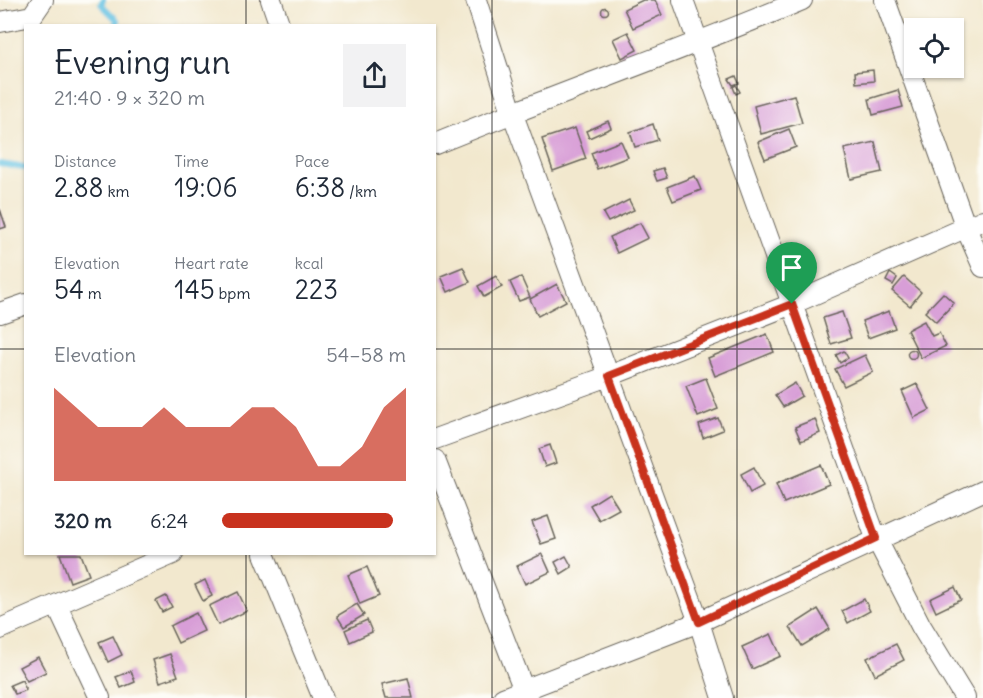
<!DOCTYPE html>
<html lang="en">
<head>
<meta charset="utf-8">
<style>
	:root { --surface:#fff; --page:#f2f2f3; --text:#1f2937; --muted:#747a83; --accent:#c8321e }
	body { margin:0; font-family:Delius,sans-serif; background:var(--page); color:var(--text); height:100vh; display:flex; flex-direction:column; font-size:22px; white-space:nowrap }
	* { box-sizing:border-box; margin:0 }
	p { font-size:20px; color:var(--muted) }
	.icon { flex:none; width:33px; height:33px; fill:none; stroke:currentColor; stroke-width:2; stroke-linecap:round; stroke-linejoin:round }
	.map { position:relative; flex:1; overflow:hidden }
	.side { position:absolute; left:24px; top:24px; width:412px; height:531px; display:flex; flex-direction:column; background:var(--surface); border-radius:0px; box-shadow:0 2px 4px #0004 }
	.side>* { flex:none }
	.buttons { position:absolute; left:904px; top:18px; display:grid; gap:12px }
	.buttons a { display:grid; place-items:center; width:60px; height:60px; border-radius:0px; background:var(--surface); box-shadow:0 2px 4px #0004; font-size:30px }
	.pin { position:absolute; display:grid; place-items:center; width:51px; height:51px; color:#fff; margin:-62px -26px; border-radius:50% 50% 50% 0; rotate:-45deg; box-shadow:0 0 6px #0007 }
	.pin .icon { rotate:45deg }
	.round { display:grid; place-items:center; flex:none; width:63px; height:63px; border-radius:0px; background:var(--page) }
	.summary { display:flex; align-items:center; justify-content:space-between; height:102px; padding:0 30px }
	h1 { font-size:33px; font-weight:600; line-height:45px }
	.stats { display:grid; grid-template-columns:repeat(3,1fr); gap:9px; height:102px; padding:6px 30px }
	.stats div { display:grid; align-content:center }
	.stats b { font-size:26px; font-weight:600 }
	.stats small { font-size:16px; font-weight:400 }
	.stats p { font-size:16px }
	.chart { height:168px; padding:12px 30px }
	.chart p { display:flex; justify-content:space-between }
	.chart svg { width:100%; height:108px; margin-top:6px; fill:var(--accent); opacity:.7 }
	ul { padding:0 30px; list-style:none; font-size:20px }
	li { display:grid; grid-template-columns:96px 72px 1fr; align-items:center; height:45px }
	li i { height:15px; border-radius:8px; background:var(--accent) }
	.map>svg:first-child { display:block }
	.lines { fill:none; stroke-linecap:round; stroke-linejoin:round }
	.stream { stroke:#65c2e3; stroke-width:6 }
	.building { fill:#d89ed7 }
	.minor-casing { stroke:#67635a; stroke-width:22 }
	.minor { stroke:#fff; stroke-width:20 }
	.route-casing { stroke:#fff; stroke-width:12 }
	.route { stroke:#c8321e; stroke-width:8 }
	.grid { fill:none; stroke:#1c1c1c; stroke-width:1.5; stroke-opacity:0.55 }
</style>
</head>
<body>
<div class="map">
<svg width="983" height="698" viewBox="0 0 983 698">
	<rect width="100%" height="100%" fill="#fdfcf7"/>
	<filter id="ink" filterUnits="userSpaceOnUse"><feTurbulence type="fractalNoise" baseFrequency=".0167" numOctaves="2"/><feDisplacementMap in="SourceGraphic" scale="12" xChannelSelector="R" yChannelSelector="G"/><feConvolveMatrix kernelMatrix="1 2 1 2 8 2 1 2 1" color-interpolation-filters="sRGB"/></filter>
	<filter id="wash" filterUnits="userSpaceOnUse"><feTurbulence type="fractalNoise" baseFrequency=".008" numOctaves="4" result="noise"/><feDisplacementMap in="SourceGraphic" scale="24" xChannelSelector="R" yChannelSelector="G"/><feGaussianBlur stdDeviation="1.35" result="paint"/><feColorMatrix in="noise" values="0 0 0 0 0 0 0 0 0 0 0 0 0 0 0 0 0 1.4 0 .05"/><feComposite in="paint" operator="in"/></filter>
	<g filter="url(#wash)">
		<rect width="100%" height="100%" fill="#f2e8ce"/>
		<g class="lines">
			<g class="stream">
				<polyline points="103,0 101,4 118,21 115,26"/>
				<polyline points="0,164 26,168"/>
			</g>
		</g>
		<g id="blocks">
			<g class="building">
				<polygon points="643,0 655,0 662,15 633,28 624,9"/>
				<circle cx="605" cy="11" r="3.5"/>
				<polygon points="628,32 637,50 622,58 613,39"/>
				<polygon points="873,70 874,81 856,83 855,72"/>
				<polygon points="736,76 739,83 733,85 729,79"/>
				<polygon points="736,85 740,92 736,94 733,87"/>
				<polygon points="898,90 903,107 873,115 869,99"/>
				<polygon points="794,95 802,123 761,134 754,106"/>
				<polygon points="608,121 611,128 589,138 586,131"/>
				<polygon points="653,124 658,140 635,147 630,132"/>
				<polygon points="575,128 586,159 553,171 542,139"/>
				<polygon points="789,129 796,147 765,159 758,142"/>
				<polygon points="621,141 628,157 597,169 591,153"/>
				<polygon points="875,142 882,172 851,179 844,149"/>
				<polygon points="663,168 667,178 657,181 653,171"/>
				<polygon points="695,176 701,190 673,201 667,187"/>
				<polygon points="629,200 634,210 608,222 603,213"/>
				<polygon points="0,209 6,227 0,229"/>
				<polygon points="640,223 648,238 617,253 610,237"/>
				<polygon points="463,267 470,282 448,292 441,276"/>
				<polygon points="890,273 897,278 893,285 886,281"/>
				<polygon points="496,276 502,287 484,297 478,286"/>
				<polygon points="521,277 530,297 519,301 510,282"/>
				<polygon points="904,277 921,292 910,306 892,291"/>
				<polygon points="557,284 566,301 538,316 530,299"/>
				<polygon points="943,293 954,303 936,322 925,312"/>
				<polygon points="889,311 895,328 868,338 862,321"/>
				<polygon points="842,312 851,338 831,344 823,318"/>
				<polygon points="924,321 932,336 939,333 946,346 921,358 907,330"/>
				<polygon points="767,334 774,352 715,376 708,358"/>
				<circle cx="912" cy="354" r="4.5"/>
				<polygon points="844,351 848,358 840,363 836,355"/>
				<polygon points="865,355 873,372 844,386 835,369"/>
				<polygon points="706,378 718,409 698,417 686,386"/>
				<polygon points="795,383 802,396 783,407 775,395"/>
				<polygon points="917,384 930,410 914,418 902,391"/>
				<polygon points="718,418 723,430 703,438 699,425"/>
				<polygon points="815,419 820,433 801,441 795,427"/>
				<polygon points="550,445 556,463 545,467 539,449"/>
				<polygon points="821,465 829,484 784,503 776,484"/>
				<polygon points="754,467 763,486 750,493 741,474"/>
				<polygon points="609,493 619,509 599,520 590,505"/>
				<polygon points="548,516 556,539 541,544 532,522"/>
				<polygon points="60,554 81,554 89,575 70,582"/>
				<polygon points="542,554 550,572 525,584 517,566"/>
				<polygon points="566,556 572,567 561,574 555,562"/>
				<polygon points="367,567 379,596 360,604 348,575"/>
				<polygon points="205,580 212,596 203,601 195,585"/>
				<polygon points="955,587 961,600 936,612 930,599"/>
				<polygon points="238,592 247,611 218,625 209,606"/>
				<polygon points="166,596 172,607 162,612 156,601"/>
				<polygon points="864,599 870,611 848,623 842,611"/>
				<polygon points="357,604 364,615 344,627 337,616"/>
				<polygon points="818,609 830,629 802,646 790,627"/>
				<polygon points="196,613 204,631 178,643 170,626"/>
				<polygon points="367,620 372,632 350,642 345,630"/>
				<polygon points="771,634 781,656 752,669 742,647"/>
				<polygon points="113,636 122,655 108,662 99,642"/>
				<polygon points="896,644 904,660 875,675 867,658"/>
				<polygon points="170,654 178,676 160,682 153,660"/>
				<polygon points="38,657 46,672 27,681 19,667"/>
				<polygon points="131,671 135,682 121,688 116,677"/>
				<polygon points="408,678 413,698 386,698 382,684"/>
				<polygon points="22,680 26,690 15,694 10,685"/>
			</g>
		</g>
	</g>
	<g filter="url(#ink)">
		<use href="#blocks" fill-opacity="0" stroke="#67635a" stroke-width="1.5"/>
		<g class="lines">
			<g class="minor-casing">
				<g id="minor">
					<polyline points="271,0 280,26"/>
					<polyline points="476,0 512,112 699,622 723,698"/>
					<polyline points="683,0 876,538 921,626 965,698"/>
					<polyline points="885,0 966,228 983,267"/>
					<polyline points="0,22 32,16 43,0"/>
					<path d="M435,144C557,94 681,51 802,0"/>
					<polyline points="0,313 26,304"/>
					<polyline points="435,439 609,376 792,304 983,220"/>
					<polyline points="435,460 527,698"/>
					<polyline points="264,554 323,698"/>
					<polyline points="57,606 100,698"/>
					<polyline points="0,629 173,554"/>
					<polyline points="503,698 699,622 983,491"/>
				</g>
			</g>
			<use href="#minor" class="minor"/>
		</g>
	</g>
	<g class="lines" filter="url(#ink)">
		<g class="route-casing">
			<polygon id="route" points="792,304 876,538 699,622 609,376"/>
		</g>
		<use href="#route" class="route"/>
	</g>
	<path class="grid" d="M246,0V26M492,0V698M737,0V698M0,349H26M435,349H983M246,554V698"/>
</svg>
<div class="buttons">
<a><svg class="icon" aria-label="locate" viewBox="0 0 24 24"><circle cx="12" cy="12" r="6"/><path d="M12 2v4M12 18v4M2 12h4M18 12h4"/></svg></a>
</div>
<div class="pin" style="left:792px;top:304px;background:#1e9e55"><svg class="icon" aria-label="arrive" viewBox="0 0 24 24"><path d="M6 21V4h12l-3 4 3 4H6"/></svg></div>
<section class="side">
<div class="summary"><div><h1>Evening run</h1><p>21:40 · 9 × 320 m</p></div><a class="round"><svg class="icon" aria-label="share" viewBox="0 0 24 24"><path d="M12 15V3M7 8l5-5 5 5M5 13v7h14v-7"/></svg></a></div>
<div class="stats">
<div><p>Distance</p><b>2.88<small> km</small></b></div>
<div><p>Time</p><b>19:06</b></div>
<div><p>Pace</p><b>6:38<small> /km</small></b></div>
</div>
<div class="stats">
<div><p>Elevation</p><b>54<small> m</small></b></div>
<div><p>Heart rate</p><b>145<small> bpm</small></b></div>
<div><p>kcal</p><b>223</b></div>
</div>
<div class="chart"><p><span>Elevation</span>54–58 m</p>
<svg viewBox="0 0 160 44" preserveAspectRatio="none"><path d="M0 44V6L10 14L20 22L30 22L40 22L50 14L60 22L70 22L80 22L90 14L100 14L110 22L120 38L130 38L140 30L150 14L160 6V44z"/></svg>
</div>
<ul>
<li><b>320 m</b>6:24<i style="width:93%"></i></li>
</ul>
</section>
</div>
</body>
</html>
